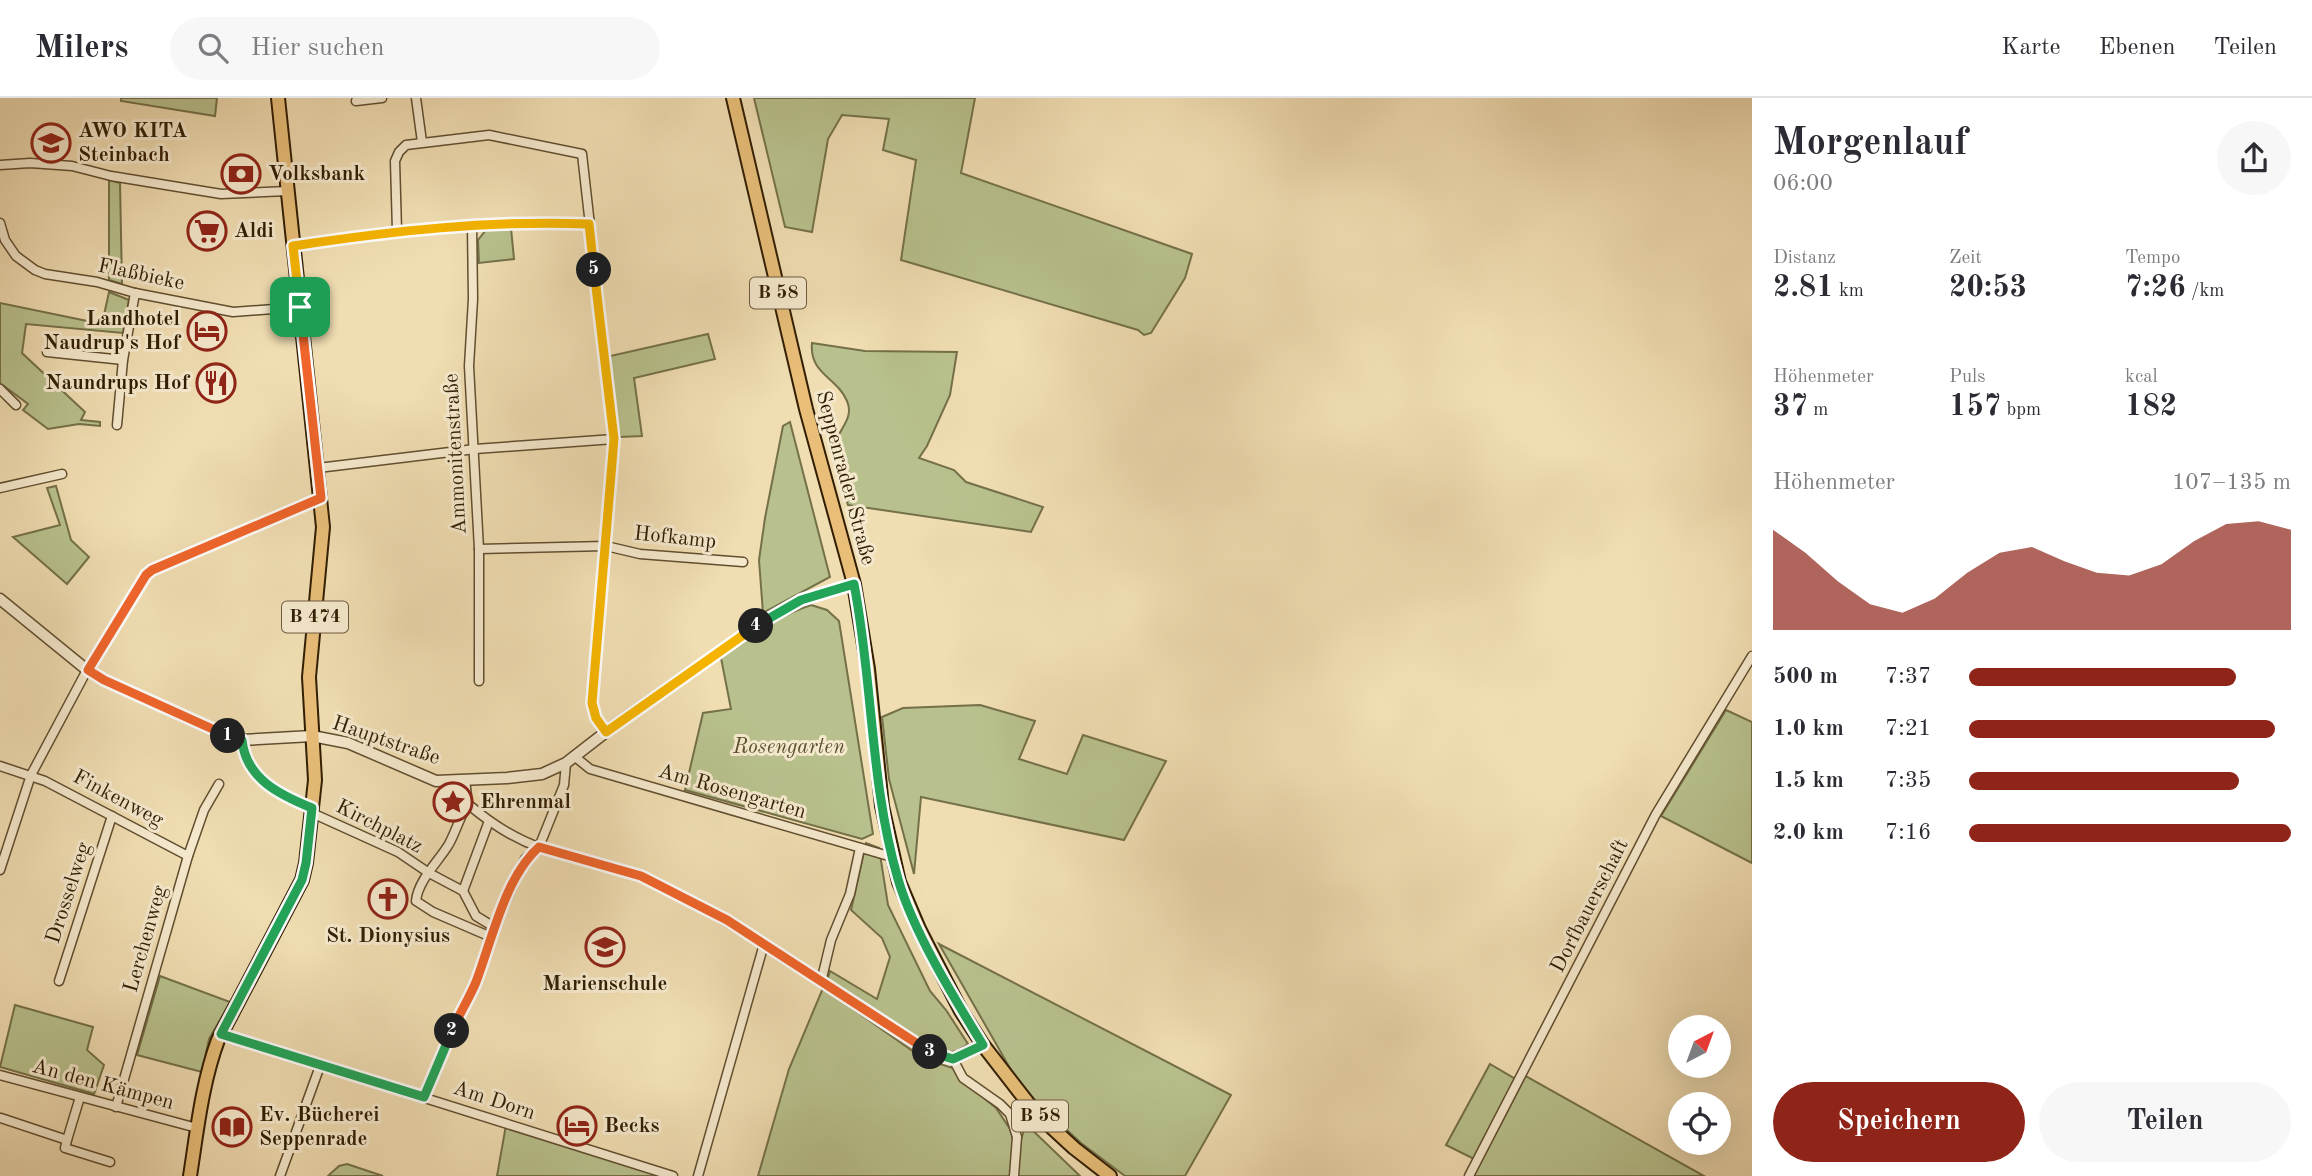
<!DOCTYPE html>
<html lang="de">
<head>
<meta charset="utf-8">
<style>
	:root { --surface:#fff; --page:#f7f7f7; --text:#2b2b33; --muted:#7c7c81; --line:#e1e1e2; --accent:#8f2418 }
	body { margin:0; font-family:"Old Standard TT",serif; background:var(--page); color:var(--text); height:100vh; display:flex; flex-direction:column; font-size:26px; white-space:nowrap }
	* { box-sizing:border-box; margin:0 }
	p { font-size:23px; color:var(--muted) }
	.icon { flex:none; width:38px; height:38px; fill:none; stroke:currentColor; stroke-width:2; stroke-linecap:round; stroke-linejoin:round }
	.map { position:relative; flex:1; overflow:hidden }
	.details { display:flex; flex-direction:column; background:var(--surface); width:560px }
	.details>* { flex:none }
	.needle { width:46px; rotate:41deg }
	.fabs { position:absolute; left:1668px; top:917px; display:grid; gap:14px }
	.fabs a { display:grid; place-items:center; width:63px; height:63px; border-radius:50%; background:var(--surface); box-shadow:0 7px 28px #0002; font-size:35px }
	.pin { position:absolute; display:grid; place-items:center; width:60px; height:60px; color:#fff; margin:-30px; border-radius:14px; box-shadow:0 4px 10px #0006 }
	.km { position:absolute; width:35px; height:35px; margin:-18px; border-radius:50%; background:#222; color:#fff; font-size:19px; line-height:35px; text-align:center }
	.round { display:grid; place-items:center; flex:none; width:74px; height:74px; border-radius:37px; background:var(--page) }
	.headline { display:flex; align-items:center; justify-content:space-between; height:119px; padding:0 21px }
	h1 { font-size:38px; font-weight:800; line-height:52px }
	.figures { display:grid; grid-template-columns:repeat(3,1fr); gap:10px; height:119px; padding:7px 21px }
	.figures div { display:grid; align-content:center }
	.figures b { font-size:30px; font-weight:800 }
	.figures small { font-size:19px; font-weight:400 }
	.figures p { font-size:19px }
	.chart { height:196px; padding:14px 21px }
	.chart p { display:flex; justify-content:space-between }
	.chart svg { width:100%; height:126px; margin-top:7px; fill:var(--accent); opacity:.7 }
	.action { display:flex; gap:14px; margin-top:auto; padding:14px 21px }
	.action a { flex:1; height:80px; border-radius:42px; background:var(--accent); color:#fff; font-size:28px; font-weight:800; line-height:80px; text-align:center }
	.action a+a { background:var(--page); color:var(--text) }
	ul { padding:0 21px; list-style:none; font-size:23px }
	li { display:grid; grid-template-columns:112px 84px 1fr; align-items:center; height:52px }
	li i { height:18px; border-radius:9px; background:var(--accent) }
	header { display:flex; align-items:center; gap:42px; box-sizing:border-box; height:98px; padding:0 35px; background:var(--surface); border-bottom:2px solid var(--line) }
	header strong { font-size:33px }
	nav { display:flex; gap:38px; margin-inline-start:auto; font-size:24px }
	.search { width:490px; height:63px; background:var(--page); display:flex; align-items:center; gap:18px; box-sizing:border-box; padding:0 24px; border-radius:38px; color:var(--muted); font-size:26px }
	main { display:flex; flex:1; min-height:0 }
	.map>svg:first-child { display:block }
	.green { fill:#b8c18d; stroke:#747048; stroke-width:2 }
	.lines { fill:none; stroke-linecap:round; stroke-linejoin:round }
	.minor-casing { stroke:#614e2f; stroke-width:11 }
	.tertiary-casing { stroke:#614e2f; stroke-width:13 }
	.primary-casing { stroke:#311e03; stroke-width:16 }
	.minor { stroke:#f5e9cd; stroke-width:8 }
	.tertiary { stroke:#f5e9cd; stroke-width:10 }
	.primary { stroke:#e8be79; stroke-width:12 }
	.split-1-casing { stroke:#fff; stroke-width:14 }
	.split-2-casing { stroke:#fff; stroke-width:14 }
	.split-3-casing { stroke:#fff; stroke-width:14 }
	.split-4-casing { stroke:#fff; stroke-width:14 }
	.split-5-casing { stroke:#fff; stroke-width:14 }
	.split-6-casing { stroke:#fff; stroke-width:14 }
	.split-1 { stroke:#f0652b; stroke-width:9 }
	.split-2 { stroke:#22a559; stroke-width:9 }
	.split-3 { stroke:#f0652b; stroke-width:9 }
	.split-4 { stroke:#22a559; stroke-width:9 }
	.split-5 { stroke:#f5b400; stroke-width:9 }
	.split-6 { stroke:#f5b400; stroke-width:9 }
	.labels { text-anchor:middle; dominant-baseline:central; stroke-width:6; stroke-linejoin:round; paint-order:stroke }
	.shield { fill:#f5e9cd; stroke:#6c5b40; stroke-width:2 }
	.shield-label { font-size:19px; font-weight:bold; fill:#311e03 }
	.poi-label { font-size:21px; font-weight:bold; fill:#311e03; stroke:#f5e9cd; text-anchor:start }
	.street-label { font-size:21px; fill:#311e03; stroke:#f5e9cd }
	.park-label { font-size:21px; font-style:italic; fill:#5a4f2c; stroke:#f5e9cd }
</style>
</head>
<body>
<header>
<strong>Milers</strong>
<div class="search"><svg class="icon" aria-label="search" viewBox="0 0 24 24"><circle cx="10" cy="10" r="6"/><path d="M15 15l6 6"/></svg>Hier suchen</div>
<nav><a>Karte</a><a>Ebenen</a><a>Teilen</a></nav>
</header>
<main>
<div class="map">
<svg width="1752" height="1078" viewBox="0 0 1752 1078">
	<rect width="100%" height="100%" fill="#f0ddb2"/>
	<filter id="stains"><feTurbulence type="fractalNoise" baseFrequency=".00286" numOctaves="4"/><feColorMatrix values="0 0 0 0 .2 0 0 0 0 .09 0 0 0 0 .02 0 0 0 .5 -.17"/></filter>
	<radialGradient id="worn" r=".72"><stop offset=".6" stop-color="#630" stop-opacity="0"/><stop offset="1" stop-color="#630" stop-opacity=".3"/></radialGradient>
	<g class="green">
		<polygon points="121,0 217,0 215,18 121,3"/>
		<polygon points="754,0 975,0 961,75 1192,156 1185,180 1151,235 1144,237 1138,232 901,162 916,62 883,52 889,21 842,17 828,41 812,134 785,129"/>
		<polygon points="109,82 120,85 122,186 109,182"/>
		<polygon points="511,130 514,161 479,165 478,142 486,132"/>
		<polygon points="109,194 129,202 123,235 26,226 22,255 85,314 81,322 100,324 100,328 79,326 48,331 23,312 28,306 0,285 0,205 102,226"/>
		<polygon points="708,236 715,261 634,280 642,338 620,339 606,259"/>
		<path d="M812,245L865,253L957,254L950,297L927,348L919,360L954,372L966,384L1043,409L1031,434L848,407C843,389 829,361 836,343C841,329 854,319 847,303C837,279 809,276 812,245Z"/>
		<polygon points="790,324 830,479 763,515 759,462 765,420 783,328"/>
		<polygon points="56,388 71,442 89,459 67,486 13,439 60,427 47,390"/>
		<path d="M811,507L827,512L839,523L873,736L862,741L685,692L703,615L731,611L721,560C750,540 777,518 811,507Z"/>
		<polygon points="980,607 1035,623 1019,661 1067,676 1083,637 1166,663 1124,742 921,699 914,776 889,681 882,619 903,610"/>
		<polygon points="1726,612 1752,624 1752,765 1661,718"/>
		<polygon points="866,745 879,750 888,807 930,893 946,912 968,946 952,956 926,949 827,883 830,873 877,901 890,859 882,840 851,812"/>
		<polygon points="939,846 1231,997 1185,1078 1125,1078 1081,1045 1042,1009 1019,986"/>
		<polygon points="160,878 230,904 209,941 202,974 137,957"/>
		<polygon points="823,890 924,961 953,970 966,985 996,1010 1010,1031 1015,1049 1013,1078 758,1078 789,971"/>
		<polygon points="15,907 93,929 87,952 104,967 94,996 0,969"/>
		<polygon points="1490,966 1517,982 1476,1062 1446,1047"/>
		<polygon points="1524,977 1704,1078 1472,1078"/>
		<polygon points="1026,1026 1080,1078 1016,1078 1019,1048"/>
		<polygon points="506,1027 668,1078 497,1078"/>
		<polygon points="347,1066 383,1078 328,1078 339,1068"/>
	</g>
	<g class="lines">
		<g class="minor-casing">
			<g id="minor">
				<polyline points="416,0 422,44"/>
				<polyline points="356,3 382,0"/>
				<polyline points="0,67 30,65 72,68 111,78 221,96 287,93"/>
				<polyline points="0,125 5,142 16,158 35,172 45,176 97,184 135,195 233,214 300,209"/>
				<polyline points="472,127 473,201 469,268 479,451 479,583"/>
				<polyline points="397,133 395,63 399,54 406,47 489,37 582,56 614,341 592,605 596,620 606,634"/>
				<path d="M293,148C392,134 489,122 589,126"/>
				<polyline points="47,254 123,262"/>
				<polyline points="0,291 16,307"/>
				<polyline points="117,327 123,262 135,195"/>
				<polyline points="318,370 475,351 614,341"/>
				<polyline points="0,390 62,376"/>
				<polyline points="479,451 606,448 640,456 743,464"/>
				<path d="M242,642C245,681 280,697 312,710"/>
				<polyline points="574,658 590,671 892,759"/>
				<polyline points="0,668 45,683 188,758"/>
				<path d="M465,682L468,706C489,724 515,741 541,750C574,761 611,765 643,779C741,825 829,889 919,949C948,962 955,962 983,947"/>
				<path d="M468,706C460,718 456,733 449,746C439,763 418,782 416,803L433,814L491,839"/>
				<polyline points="312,715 398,754 429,775 463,793 476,818 494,829"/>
				<polyline points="0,772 31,677 87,572 146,477 152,472 321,400"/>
				<polyline points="463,793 489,723"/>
				<polyline points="59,883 112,718"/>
				<polyline points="821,884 831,842 850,796 860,750"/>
				<polyline points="221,936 673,1078"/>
				<polyline points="953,961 963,980 1000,1006 1010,1016 1017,1039 1014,1078"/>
				<polyline points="0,977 197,1030"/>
				<polyline points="424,999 450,937 475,886 494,829 525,761 539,749 564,687 566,665"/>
				<polyline points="116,1009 188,758 204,712 219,686"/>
				<polyline points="1,1020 67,1042 65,1050 110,1064"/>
				<polyline points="67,1042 80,999"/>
				<polyline points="280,1078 320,968"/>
				<polyline points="698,1078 764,846"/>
				<polyline points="1469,1078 1656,716 1752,558"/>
			</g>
		</g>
		<g class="tertiary-casing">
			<polyline id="tertiary" points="0,501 87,572 104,582 225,637 242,642 312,638 348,645 436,683 507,680 542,676 566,665 615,627 759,526 801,502 854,486"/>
		</g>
		<g class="primary-casing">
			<g id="primary">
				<polyline points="733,0 806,311 854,486 868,571 882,708 899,784 919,831 961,913 983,947 1035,1014 1074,1050 1110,1078"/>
				<path d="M190,1078C197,1033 202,985 218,942L302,782L306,765L315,682L309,579L323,429L278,0"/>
			</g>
		</g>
		<use href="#minor" class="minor"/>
		<use href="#tertiary" class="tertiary"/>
		<use href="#primary" class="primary"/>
	</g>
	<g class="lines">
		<g class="split-1-casing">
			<polyline id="split-1" points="228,638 104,582 88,572 146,477 152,472 321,400 300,209"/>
		</g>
		<g class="split-2-casing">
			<path id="split-2" d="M228,638L242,642C246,681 280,697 312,710L306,765L302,782L221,936L424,999L452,933"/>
		</g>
		<g class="split-3-casing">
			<path id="split-3" d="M452,933C459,916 469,901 476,884C492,842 505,779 539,749L641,778L727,822L930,954"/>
		</g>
		<g class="split-4-casing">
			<path id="split-4" d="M756,528L801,502L854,486C873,583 870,686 898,781C913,833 954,900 983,947L953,961L930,954"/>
		</g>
		<g class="split-5-casing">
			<polyline id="split-5" points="594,172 614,341 592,605 596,620 606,634 756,528"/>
		</g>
		<g class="split-6-casing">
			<path id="split-6" d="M300,209L293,148C392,133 489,122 589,126L594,172"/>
		</g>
		<use href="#split-1" class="split-1"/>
		<use href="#split-2" class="split-2"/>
		<use href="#split-3" class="split-3"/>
		<use href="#split-4" class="split-4"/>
		<use href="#split-5" class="split-5"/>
		<use href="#split-6" class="split-6"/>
	</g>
	<defs>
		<g id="school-ring" transform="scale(2.0125)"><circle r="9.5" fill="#f5e9cd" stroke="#8f2418" stroke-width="1.5"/><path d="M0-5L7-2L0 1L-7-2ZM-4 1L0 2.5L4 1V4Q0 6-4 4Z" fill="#8f2418"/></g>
		<g id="bank-ring" transform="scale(2.0125)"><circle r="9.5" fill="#f5e9cd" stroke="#8f2418" stroke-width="1.5"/><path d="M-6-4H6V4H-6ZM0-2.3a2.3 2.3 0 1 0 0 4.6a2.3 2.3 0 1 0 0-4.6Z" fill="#8f2418"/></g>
		<g id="supermarket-ring" transform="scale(2.0125)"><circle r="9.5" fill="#f5e9cd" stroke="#8f2418" stroke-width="1.5"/><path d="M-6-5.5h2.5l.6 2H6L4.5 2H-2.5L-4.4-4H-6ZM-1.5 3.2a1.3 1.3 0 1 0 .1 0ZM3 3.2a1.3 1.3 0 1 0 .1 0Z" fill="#8f2418"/></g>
		<g id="hotel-ring" transform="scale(2.0125)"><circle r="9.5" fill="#f5e9cd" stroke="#8f2418" stroke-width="1.5"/><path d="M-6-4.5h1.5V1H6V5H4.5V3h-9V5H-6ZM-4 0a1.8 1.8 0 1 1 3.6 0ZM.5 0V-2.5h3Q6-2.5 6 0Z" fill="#8f2418"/></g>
		<g id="restaurant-ring" transform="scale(2.0125)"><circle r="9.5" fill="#f5e9cd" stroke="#8f2418" stroke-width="1.5"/><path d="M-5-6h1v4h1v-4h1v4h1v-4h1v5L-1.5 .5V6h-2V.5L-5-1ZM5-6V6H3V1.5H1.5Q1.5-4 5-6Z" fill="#8f2418"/></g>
		<g id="sight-ring" transform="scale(2.0125)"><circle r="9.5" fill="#f5e9cd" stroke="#8f2418" stroke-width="1.5"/><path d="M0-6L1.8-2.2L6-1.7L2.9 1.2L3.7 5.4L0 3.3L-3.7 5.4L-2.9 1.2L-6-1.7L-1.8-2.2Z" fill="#8f2418"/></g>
		<g id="church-ring" transform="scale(2.0125)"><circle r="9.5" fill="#f5e9cd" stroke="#8f2418" stroke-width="1.5"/><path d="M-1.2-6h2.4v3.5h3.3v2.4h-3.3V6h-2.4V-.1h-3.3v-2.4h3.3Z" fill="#8f2418"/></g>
		<g id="library-ring" transform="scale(2.0125)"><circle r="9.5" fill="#f5e9cd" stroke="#8f2418" stroke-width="1.5"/><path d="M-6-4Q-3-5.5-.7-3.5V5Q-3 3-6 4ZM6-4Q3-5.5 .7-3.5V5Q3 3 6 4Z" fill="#8f2418"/></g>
	</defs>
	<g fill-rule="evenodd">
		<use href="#school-ring" x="51" y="45"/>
		<use href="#bank-ring" x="241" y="76"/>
		<use href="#supermarket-ring" x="207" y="133"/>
		<use href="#hotel-ring" x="207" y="233"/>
		<use href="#restaurant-ring" x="216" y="285"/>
		<use href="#sight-ring" x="453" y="704"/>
		<use href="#church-ring" x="388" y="801"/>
		<use href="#school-ring" x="605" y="849"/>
		<use href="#hotel-ring" x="577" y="1028"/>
		<use href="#library-ring" x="232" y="1029"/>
	</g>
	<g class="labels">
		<g class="shield">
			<rect x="750" y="179.5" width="56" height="31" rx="5"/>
			<rect x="282" y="503.5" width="66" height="31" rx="5"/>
			<rect x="1012" y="1002.5" width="56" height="31" rx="5"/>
		</g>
		<g class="shield-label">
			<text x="778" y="195">B 58</text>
			<text x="315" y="519">B 474</text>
			<text x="1040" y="1018">B 58</text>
		</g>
		<g class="poi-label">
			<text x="78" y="33">AWO KITA<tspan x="78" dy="24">Steinbach</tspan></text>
			<text x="268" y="76">Volksbank</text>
			<text x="234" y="133">Aldi</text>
			<text x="180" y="221" text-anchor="end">Landhotel<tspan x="180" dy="24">Naudrup's Hof</tspan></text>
			<text x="189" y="285" text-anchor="end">Naundrups Hof</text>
			<text x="480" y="704">Ehrenmal</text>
			<text x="388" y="838" text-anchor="middle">St. Dionysius</text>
			<text x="605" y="886" text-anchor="middle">Marienschule</text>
			<text x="259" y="1017">Ev. Bücherei<tspan x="259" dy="24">Seppenrade</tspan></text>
			<text x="604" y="1028">Becks</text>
		</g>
		<g class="street-label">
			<text transform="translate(141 177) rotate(12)">Flaßbieke</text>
			<text transform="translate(456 356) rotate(-93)">Ammonitenstraße</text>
			<text transform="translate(845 380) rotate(75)">Seppenrader Straße</text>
			<text transform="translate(675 440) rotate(6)">Hofkamp</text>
			<text transform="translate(386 643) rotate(19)">Hauptstraße</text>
			<text transform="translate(732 694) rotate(16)">Am Rosengarten</text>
			<text transform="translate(118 701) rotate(28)">Finkenweg</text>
			<text transform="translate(379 729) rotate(27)">Kirchplatz</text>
			<text transform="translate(69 795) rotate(-72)">Drosselweg</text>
			<text transform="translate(1590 808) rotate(-63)">Dorfbauerschaft</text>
			<text transform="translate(146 841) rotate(-74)">Lerchenweg</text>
			<text transform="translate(103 987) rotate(15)">An den Kämpen</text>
			<text transform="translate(494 1003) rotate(18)">Am Dorn</text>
		</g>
		<g class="park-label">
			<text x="789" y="649">Rosengarten</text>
		</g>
	</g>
	<rect width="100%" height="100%" filter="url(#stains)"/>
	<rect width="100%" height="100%" fill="url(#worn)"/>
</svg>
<div class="fabs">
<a><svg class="needle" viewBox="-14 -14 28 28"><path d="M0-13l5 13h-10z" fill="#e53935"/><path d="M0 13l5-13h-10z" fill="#7c7c81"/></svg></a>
<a><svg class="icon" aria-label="locate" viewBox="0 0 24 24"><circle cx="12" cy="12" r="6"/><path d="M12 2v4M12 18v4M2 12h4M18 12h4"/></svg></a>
</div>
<div class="pin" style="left:300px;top:209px;background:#1e9e55"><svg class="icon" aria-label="arrive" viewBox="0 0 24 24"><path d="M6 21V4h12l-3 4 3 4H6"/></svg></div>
<b class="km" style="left:228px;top:638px">1</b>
<b class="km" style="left:452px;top:933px">2</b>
<b class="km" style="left:930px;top:954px">3</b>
<b class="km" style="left:756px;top:528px">4</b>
<b class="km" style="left:594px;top:172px">5</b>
</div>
<section class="details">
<div class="headline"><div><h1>Morgenlauf</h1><p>06:00</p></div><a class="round"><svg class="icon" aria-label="share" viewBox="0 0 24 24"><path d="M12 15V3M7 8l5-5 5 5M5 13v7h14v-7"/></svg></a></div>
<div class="figures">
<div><p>Distanz</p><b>2.81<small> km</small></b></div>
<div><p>Zeit</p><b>20:53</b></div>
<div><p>Tempo</p><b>7:26<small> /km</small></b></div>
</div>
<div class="figures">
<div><p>Höhenmeter</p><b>37<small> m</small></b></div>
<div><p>Puls</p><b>157<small> bpm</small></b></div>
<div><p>kcal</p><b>182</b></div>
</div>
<div class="chart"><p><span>Höhenmeter</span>107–135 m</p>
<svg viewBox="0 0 160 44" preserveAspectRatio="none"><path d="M0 44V9L10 17L20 27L30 35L40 38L50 33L60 24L70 17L80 15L90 20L100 24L110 25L120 21L130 13L140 7L150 6L160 9V44z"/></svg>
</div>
<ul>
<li><b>500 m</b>7:37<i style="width:83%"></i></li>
<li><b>1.0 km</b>7:21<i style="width:95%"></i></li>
<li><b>1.5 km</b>7:35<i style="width:84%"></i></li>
<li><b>2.0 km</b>7:16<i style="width:100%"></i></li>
</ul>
<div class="action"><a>Speichern</a><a>Teilen</a></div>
</section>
</main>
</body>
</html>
